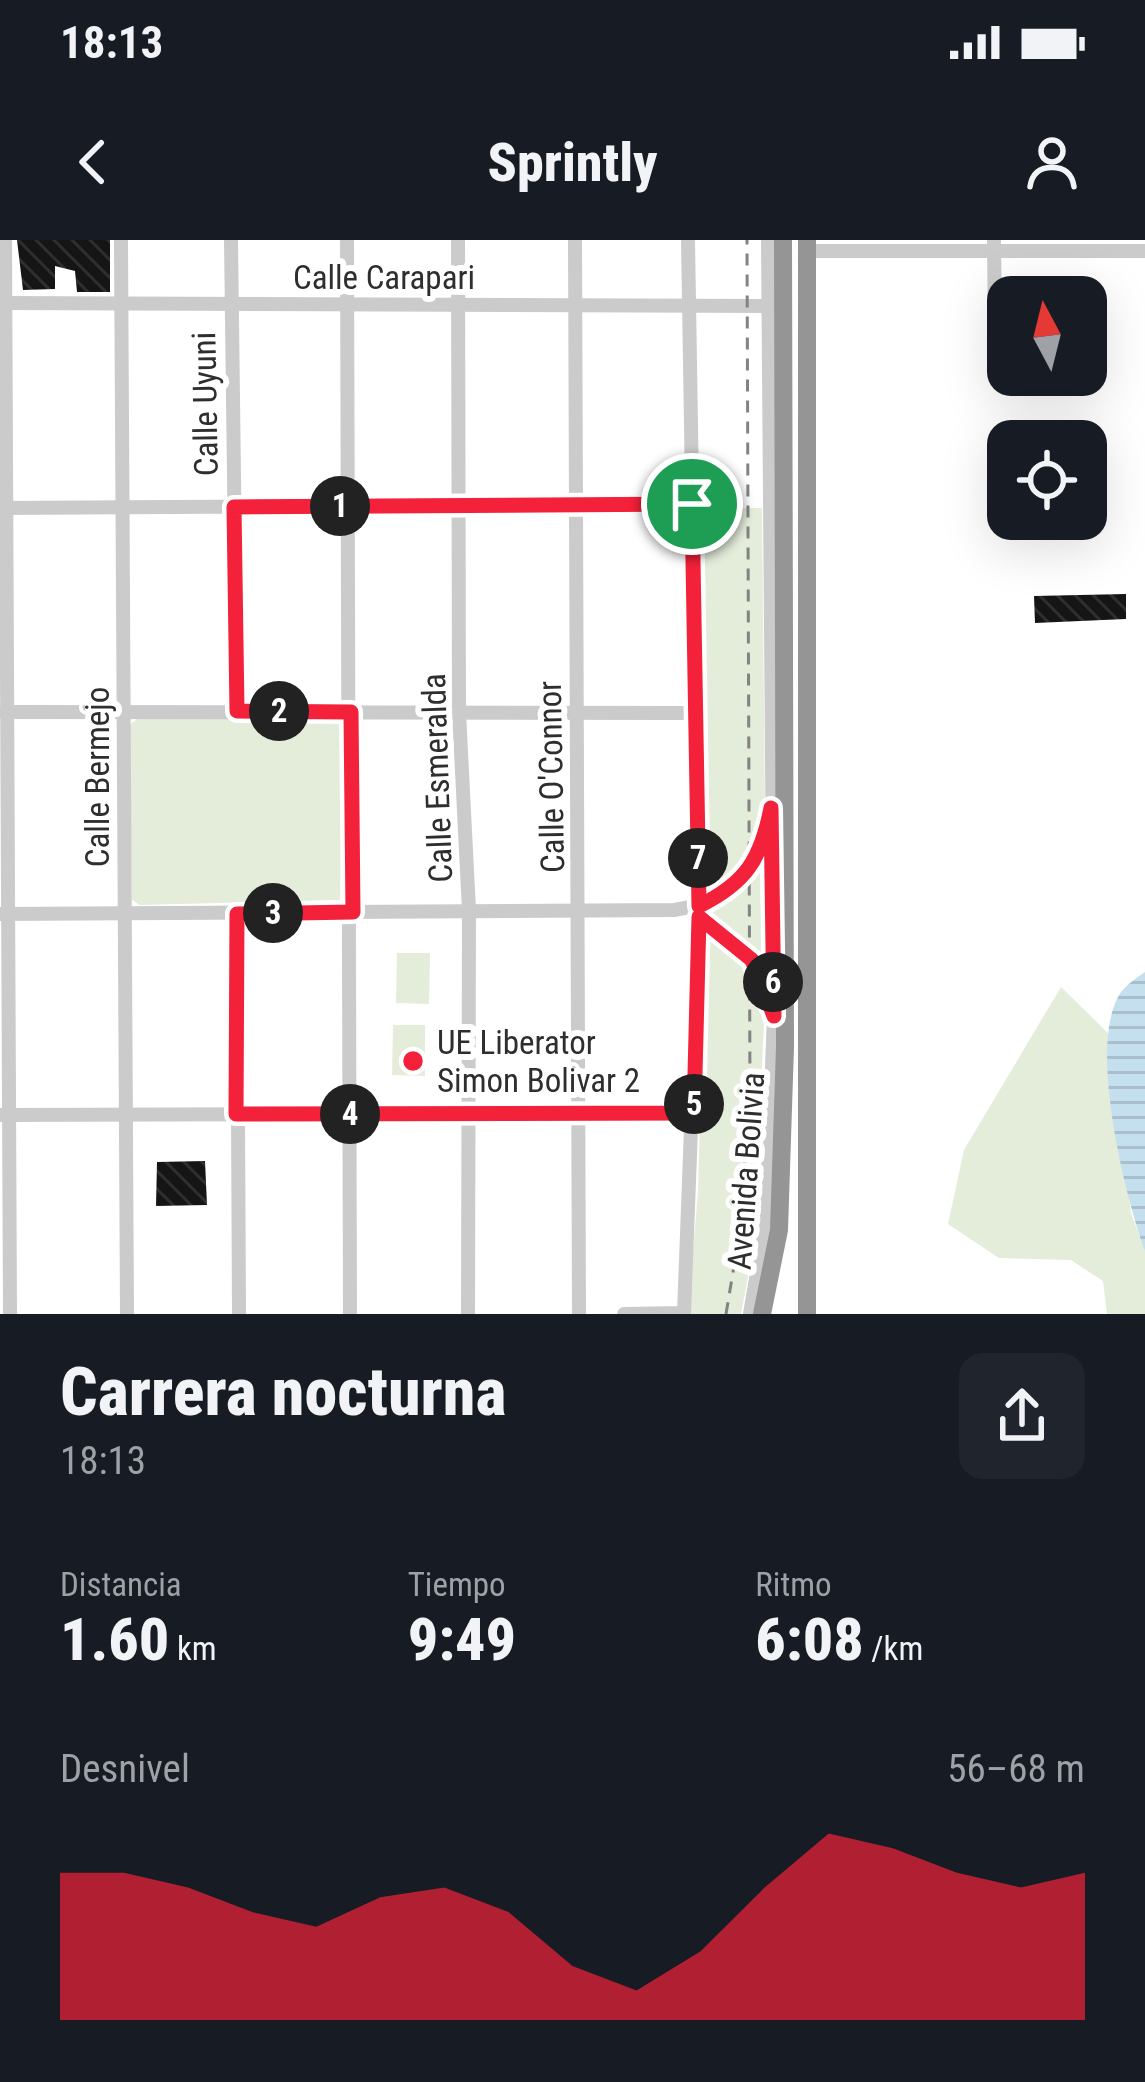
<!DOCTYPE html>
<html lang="es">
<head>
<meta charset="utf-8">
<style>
	:root { --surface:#171b24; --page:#20242c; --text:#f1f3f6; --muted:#9ea1a6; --accent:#f32139 }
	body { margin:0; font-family:"Roboto Condensed",sans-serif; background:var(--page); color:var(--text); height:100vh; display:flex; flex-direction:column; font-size:45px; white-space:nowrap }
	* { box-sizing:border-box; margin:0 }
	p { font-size:39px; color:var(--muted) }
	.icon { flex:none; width:66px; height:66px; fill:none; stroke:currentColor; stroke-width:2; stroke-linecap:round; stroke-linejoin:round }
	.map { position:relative; height:1074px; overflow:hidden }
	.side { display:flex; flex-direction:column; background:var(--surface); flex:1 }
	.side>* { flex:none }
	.needle { width:78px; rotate:353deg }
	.fabs { position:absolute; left:987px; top:36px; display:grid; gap:24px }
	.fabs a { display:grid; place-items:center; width:120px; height:120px; border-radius:24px; background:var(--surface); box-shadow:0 12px 48px #0002; font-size:60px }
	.pin { position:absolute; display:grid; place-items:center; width:102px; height:102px; color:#fff; margin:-51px; border:6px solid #fff; border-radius:50%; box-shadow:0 3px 12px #0007 }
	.km { position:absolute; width:60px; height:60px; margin:-30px; border-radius:50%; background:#222; color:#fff; font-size:33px; line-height:60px; text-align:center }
	.round { display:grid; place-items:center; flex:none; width:126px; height:126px; border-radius:24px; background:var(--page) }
	.headline { display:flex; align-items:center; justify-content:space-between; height:204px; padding:0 60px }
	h1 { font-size:66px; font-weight:800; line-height:90px }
	.metrics { display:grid; grid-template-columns:repeat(3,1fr); gap:18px; height:204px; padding:12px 60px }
	.metrics div { display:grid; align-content:center }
	.metrics b { font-size:60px; font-weight:800 }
	.metrics small { font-size:33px; font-weight:400 }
	.metrics p { font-size:33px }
	.chart { height:336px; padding:24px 60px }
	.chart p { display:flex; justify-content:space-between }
	.chart svg { width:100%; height:216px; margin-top:12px; fill:var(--accent); opacity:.7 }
	.status { display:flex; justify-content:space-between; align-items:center; height:84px; padding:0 60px; background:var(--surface); direction:ltr }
	.status svg { height:33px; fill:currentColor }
	header { display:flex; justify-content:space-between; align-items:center; height:156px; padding:0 60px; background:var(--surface); font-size:54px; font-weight:800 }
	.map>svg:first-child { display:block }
	.green { fill:#e4ecda }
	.water { fill:url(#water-rules) }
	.building { fill:url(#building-back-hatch) }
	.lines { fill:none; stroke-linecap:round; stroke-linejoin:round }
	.minor { stroke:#cbcbcb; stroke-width:14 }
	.highway { stroke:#959595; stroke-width:18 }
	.rail { stroke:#838383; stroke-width:3; stroke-dasharray:12 9; stroke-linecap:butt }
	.route-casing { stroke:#fff; stroke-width:24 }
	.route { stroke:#f32139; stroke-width:15 }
	.poi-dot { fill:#f32139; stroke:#fff; stroke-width:4.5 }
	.labels { text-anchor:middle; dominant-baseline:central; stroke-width:12; stroke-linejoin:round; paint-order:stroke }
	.street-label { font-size:33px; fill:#2e2e2e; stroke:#fff }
	.poi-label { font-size:33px; fill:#2e2e2e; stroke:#fff; text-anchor:start }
</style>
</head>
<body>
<div class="status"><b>18:13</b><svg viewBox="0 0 49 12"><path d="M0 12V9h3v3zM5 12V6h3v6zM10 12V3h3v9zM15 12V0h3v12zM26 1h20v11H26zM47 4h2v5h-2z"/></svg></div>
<header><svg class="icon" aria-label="back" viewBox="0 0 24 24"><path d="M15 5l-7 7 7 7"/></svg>Sprintly<svg class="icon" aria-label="person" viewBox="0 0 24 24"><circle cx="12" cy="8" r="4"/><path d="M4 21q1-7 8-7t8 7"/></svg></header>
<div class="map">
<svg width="1145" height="1074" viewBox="0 0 1145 1074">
	<defs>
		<pattern id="water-rules" width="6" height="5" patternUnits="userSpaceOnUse" patternTransform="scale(3)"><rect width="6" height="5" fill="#c4dfee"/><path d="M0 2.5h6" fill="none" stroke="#a9c0cc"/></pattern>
		<pattern id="building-back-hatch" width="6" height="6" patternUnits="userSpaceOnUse" patternTransform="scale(3)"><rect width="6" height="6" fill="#151515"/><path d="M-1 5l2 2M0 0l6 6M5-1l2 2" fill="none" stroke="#2f2f2f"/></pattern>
	</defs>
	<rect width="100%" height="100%" fill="#fff"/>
	<g class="green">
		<polygon points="700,268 762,268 765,570 743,628 707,653"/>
		<polygon points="140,477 339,478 343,490 340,660 140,665 132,660 129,485"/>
		<polygon points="765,620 765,727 745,701 706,669 732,657"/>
		<polygon points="705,695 729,708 745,729 764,784 753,1010 741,1074 688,1074 698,951"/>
		<polygon points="397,713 430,713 429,764 396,763"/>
		<polygon points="1061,747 1109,794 1131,973 1145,1011 1145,1074 1107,1074 1103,1041 1071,1020 999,1018 948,984 964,910"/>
		<polygon points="393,785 425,785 425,836 392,835"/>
	</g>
	<path class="water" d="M1145,732V1011C1125,956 1089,810 1118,757C1123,747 1136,738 1145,732Z"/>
	<g class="building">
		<polygon points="17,0 110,0 110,52 77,52 75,31 55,26 55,49 23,50"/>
		<polygon points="1126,354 1126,379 1035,383 1034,356"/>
		<polygon points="205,921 207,965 156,966 157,922"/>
	</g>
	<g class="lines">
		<g class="minor">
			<polyline points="5,0 10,1074"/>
			<polyline points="121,0 127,1074"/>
			<polyline points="231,0 237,471"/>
			<polyline points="347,0 350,1074"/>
			<polyline points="458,0 459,472 469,670 468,1074"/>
			<polyline points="575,0 579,1074"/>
			<polyline points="994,0 995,97 1008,107"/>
			<polyline points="807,11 1145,11"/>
			<polyline points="0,63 768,66"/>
			<polyline points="0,268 691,264"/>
			<polyline points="4,472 695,473"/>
			<polyline points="237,673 239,1074"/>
			<path d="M0,674L674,670C720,663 756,639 766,592"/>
			<path d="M697,676C735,698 754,720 769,761"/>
			<polyline points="0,875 694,873"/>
			<polyline points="624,1074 684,1073 699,677 688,0"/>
			<polyline points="750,1074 766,980 774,776 768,0"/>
		</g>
		<g class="highway">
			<polyline points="762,1074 779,990 785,807 783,0"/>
			<polyline points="807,1074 807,0"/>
		</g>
		<polyline class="rail" points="726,1074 739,996 750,856 747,0"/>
	</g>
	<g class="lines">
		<g class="route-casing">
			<path id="route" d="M692,264L699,666C746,643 761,619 771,568L774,776L752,720L699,677L694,873L236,874L237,674L353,672L351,472L237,471L234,267Z"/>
		</g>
		<use href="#route" class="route"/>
	</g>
	<circle class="poi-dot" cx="413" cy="821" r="12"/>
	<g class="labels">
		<g class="street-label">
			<text x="384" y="37">Calle Carapari</text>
			<text transform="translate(205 164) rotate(-91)">Calle Uyuni</text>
			<text transform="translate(97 537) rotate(-90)">Calle Bermejo</text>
			<text transform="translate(551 537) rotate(-91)">Calle O'Connor</text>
			<text transform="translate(437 538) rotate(-92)">Calle Esmeralda</text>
			<text transform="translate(746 931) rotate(-86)">Avenida Bolivia</text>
		</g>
		<g class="poi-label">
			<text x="437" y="802">UE Liberator<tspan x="437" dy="38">Simon Bolivar 2</tspan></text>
		</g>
	</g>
</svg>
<div class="fabs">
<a><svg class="needle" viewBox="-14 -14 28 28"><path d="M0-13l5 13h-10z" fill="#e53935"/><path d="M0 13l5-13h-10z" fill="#9ea1a6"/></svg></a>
<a><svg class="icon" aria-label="locate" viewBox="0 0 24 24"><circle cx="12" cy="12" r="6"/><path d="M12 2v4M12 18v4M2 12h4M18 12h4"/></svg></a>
</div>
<div class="pin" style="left:692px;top:264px;background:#1e9e55"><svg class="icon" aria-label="arrive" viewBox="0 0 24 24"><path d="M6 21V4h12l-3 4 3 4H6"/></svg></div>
<b class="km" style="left:340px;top:266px">1</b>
<b class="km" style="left:279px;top:471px">2</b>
<b class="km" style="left:273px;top:673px">3</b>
<b class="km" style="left:350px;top:874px">4</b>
<b class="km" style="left:694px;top:864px">5</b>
<b class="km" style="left:773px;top:742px">6</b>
<b class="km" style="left:698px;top:618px">7</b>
</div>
<section class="side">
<div class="headline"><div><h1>Carrera nocturna</h1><p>18:13</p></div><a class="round"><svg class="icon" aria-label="share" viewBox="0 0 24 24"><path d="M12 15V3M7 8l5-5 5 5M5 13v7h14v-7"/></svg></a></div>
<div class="metrics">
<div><p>Distancia</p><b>1.60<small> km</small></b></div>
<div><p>Tiempo</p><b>9:49</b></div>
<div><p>Ritmo</p><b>6:08<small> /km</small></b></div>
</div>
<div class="chart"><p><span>Desnivel</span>56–68 m</p>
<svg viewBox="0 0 160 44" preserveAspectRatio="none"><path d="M0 44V14L10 14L20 17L30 22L40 25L50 19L60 17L70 22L80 33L90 38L100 30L110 17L120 6L130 9L140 14L150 17L160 14V44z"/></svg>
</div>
</section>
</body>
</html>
